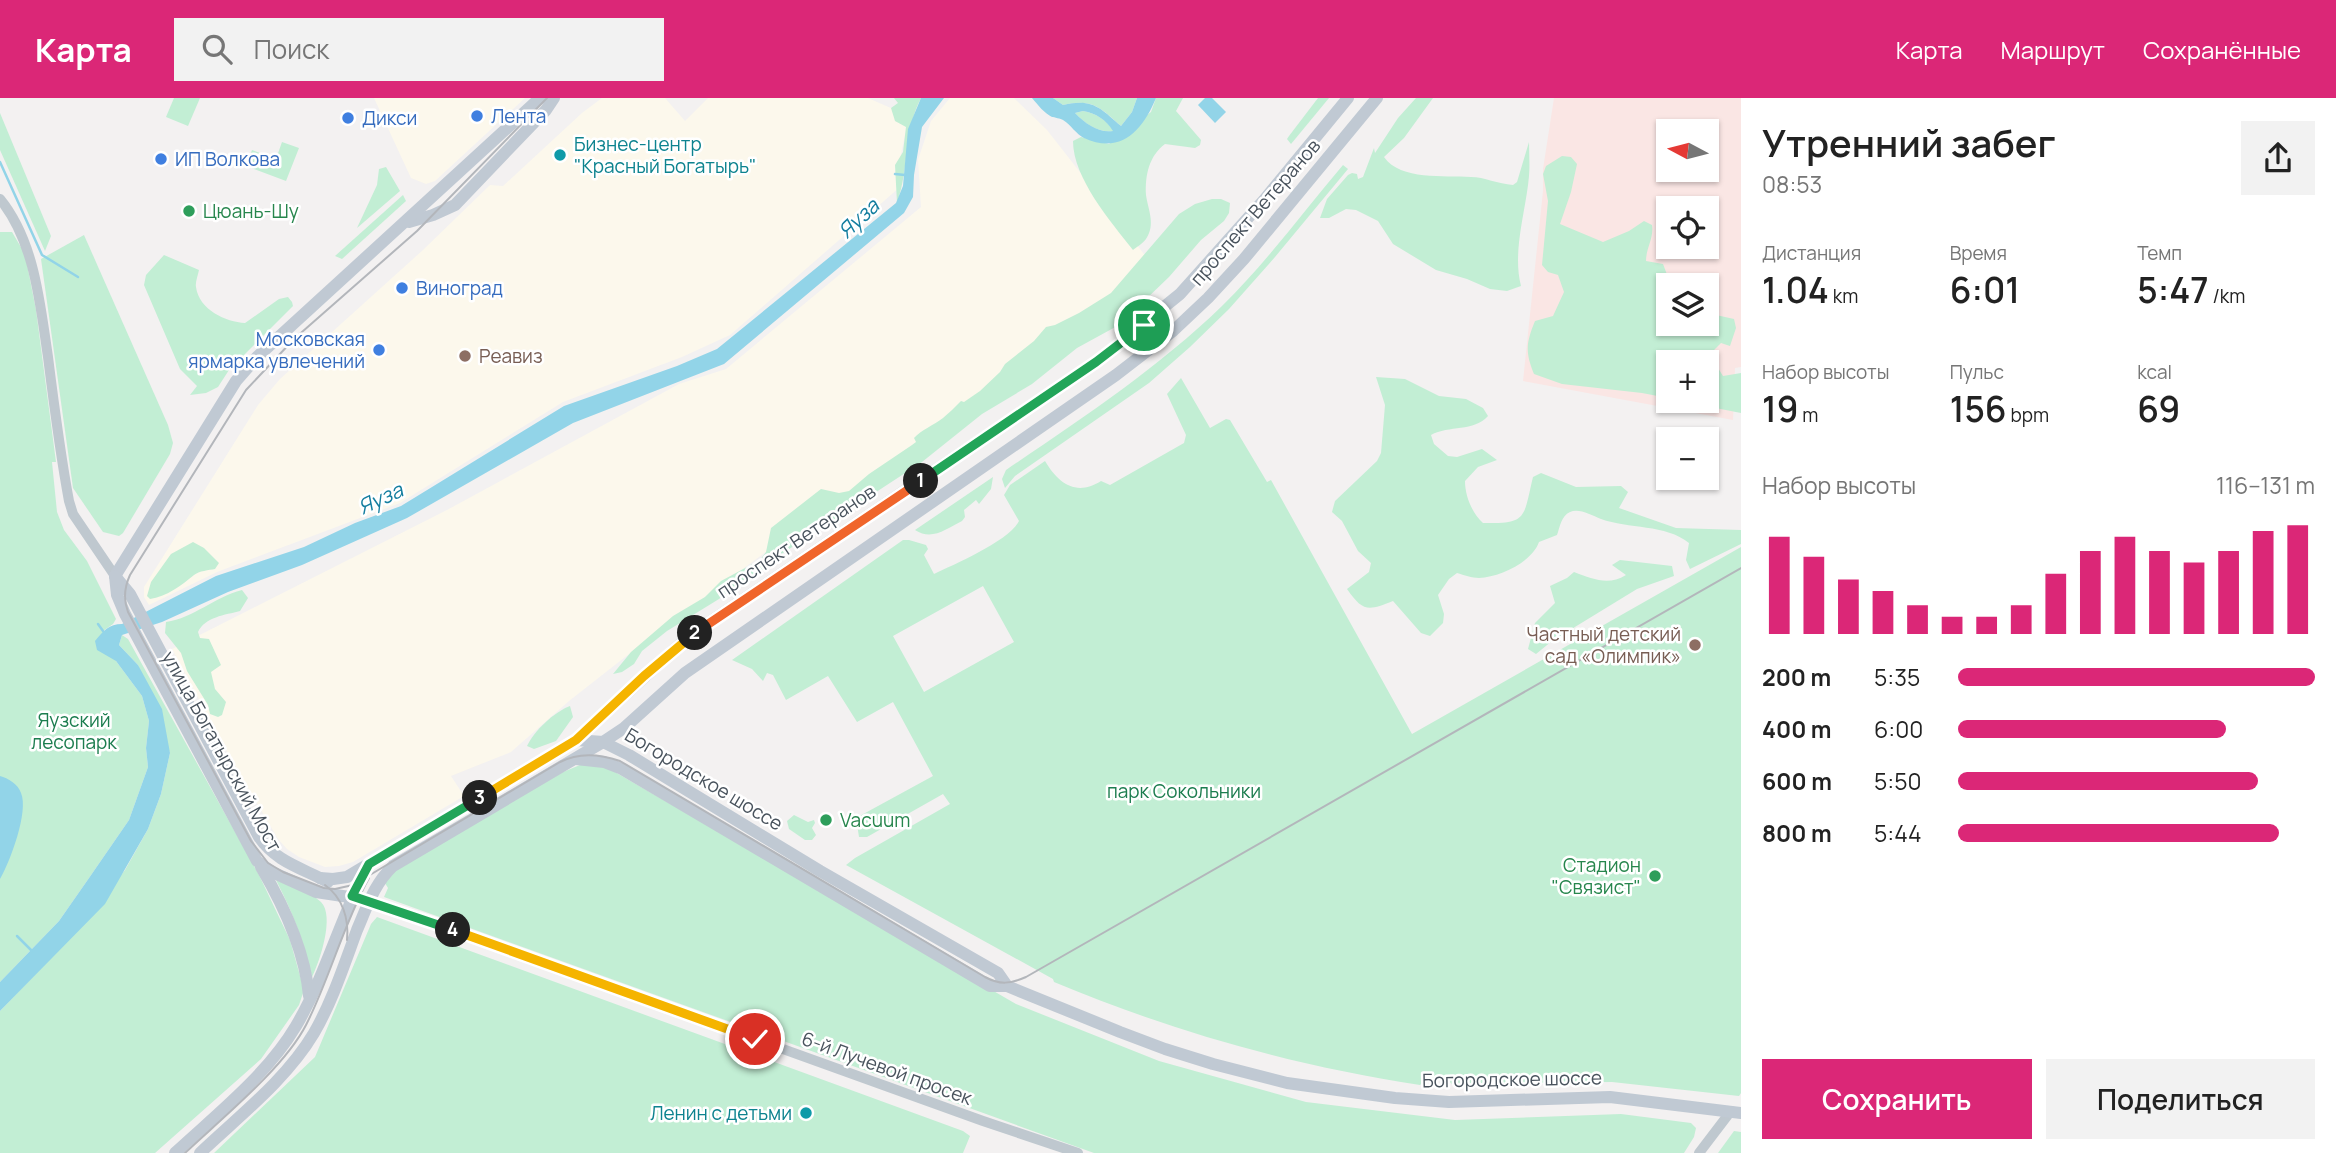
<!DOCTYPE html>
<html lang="ru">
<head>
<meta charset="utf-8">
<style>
	:root { --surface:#fff; --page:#f2f2f2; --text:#222; --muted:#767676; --accent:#db2777 }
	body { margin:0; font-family:Manrope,sans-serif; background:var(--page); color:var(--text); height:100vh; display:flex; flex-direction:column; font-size:26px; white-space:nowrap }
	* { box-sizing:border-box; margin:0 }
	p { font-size:23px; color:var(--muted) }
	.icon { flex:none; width:38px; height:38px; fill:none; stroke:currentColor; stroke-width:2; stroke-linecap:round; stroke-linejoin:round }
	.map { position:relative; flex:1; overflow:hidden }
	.side { display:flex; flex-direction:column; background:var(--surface); width:595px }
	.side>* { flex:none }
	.needle { width:46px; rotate:277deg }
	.buttons { position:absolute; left:1656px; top:21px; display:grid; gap:14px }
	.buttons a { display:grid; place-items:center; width:63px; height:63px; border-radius:0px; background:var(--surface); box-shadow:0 2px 5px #0004; font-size:35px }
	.pin { position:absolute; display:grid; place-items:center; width:60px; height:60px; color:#fff; margin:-30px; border:4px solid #fff; border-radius:50%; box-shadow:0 2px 7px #0007 }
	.km { position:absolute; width:35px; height:35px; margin:-18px; border-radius:50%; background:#222; color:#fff; font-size:19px; line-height:35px; text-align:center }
	.round { display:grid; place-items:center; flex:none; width:74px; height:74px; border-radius:0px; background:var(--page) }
	.headline { display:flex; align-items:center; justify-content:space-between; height:119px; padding:0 21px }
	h1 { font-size:38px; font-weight:600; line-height:52px }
	.figures { display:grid; grid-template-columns:repeat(3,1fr); gap:10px; height:119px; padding:7px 21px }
	.figures div { display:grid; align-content:center }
	.figures b { font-size:35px; font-weight:600 }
	.figures small { font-size:19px; font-weight:400 }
	.figures p { font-size:19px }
	.chart { height:196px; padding:14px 21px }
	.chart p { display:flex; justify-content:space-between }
	.chart svg { width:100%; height:126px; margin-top:7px; stroke:var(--accent); stroke-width:6 }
	.button { display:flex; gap:14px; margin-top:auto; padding:14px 21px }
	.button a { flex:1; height:80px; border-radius:0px; background:var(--accent); color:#fff; font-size:28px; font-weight:600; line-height:80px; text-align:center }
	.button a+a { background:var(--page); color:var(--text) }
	ul { padding:0 21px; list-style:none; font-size:23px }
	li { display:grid; grid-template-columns:112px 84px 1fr; align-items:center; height:52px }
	li i { height:18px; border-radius:9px; background:var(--accent) }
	header { display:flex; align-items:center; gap:42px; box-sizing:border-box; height:98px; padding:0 35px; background:var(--accent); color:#fff }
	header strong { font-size:33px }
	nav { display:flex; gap:38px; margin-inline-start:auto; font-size:24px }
	.search { width:490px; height:63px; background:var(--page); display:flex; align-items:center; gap:18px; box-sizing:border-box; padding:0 24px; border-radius:0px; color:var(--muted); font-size:26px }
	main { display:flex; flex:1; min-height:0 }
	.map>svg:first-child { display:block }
	.commercial { fill:#fcf8ec }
	.medical { fill:#fae6e4; fill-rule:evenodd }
	.green { fill:#c2eed4; fill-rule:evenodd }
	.water { fill:#92d4e8; fill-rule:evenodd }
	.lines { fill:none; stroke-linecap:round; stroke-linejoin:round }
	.stream { stroke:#92d4e8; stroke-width:2.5 }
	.tertiary { stroke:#bfc8cf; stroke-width:10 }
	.secondary { stroke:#c0c9d3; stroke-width:12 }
	.tram { stroke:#b3b6bb; stroke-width:2 }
	.split-1-casing { stroke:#fff; stroke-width:14 }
	.split-2-casing { stroke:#fff; stroke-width:14 }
	.split-3-casing { stroke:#fff; stroke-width:14 }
	.split-4-casing { stroke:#fff; stroke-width:14 }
	.split-5-casing { stroke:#fff; stroke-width:14 }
	.split-1 { stroke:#22a559; stroke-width:9 }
	.split-2 { stroke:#f0652b; stroke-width:9 }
	.split-3 { stroke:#f5b400; stroke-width:9 }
	.split-4 { stroke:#22a559; stroke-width:9 }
	.split-5 { stroke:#f5b400; stroke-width:9 }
	.shop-dot { fill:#3f7fe0; stroke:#fff; stroke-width:2.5 }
	.culture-dot { fill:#0f9aa8; stroke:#fff; stroke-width:2.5 }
	.leisure-dot { fill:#2e9e5b; stroke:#fff; stroke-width:2.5 }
	.education-dot { fill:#8d6e63; stroke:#fff; stroke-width:2.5 }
	.labels { text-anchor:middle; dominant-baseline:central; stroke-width:5; stroke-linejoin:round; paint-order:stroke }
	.shop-label { font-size:19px; fill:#366cbe; stroke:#fff; text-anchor:start }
	.culture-label { font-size:19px; fill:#0d838f; stroke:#fff; text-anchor:start }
	.leisure-label { font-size:19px; fill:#27864d; stroke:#fff; text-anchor:start }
	.street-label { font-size:19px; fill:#49535d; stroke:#fff }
	.education-label { font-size:19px; fill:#785e54; stroke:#fff; text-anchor:start }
	.park-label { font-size:19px; fill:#1c7d4f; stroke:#fff }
	.water-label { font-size:21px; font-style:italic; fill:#147e9f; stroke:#fff }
</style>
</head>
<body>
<header>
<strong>Карта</strong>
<div class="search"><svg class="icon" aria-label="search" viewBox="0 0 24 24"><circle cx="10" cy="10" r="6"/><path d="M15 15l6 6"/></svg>Поиск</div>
<nav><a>Карта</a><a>Маршрут</a><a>Сохранённые</a></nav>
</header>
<main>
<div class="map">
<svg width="1741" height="1055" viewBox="0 0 1741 1055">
	<rect width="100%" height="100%" fill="#f3f1f1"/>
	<g class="commercial">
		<polygon points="374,0 525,0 435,83 426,86 411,80"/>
		<polygon points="602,0 665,0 685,23 708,0 868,0 909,18 896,80 900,89 730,237 682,259 563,304 400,405 217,474 149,507 144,499 144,489 258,307 280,281 423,152 490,87 503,88 582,15"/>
		<polygon points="950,0 1014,0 1047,32 1158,174 771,450 643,545 569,603 511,654 451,678 464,698 353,764 339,768 325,769 299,759 287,751 278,741 230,659 172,551 447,412 679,286 726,271 921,109 918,62 931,23"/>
	</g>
	<path class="medical" d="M1554,0H1741V269L1735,270L1733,322L1523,283L1543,93V71ZM1668,33H1706V72H1668ZM1668,110H1706V149H1668ZM1668,187H1706V226H1668ZM1668,264H1706V303H1668Z"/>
	<g class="green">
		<polygon points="174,0 200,0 188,28 166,19"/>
		<path d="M894,0H921C904,32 909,72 897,105L895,67L903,54L906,29L895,23L891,10L898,5Z"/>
		<path d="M1053,0H1137L1132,14L1121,28C1100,9 1092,0 1063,7Z"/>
		<path d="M1156,0H1183L1176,13L1201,42L1200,47L1195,50L1165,46C1149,58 1145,77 1146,97C1148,112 1156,126 1146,141C1143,145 1137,149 1133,152C1111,124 1073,80 1073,43L1081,39L1109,46L1151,14Z"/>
		<polygon points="1318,0 1329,0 1291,46 1287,41 1289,38"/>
		<path d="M1416,0H1433L1404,40L1384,59C1401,83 1444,77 1471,79C1484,79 1498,86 1513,87L1517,84L1529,44C1529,55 1530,67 1529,78C1526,113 1512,153 1521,188L1507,193L1490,191L1467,181L1436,172L1393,146L1378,123L1356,112L1346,111L1329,120H1320L1327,101L1348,77L1352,75L1357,76L1358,81L1363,79L1374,50L1375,55L1398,20Z"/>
		<path d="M1083,13C1096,15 1106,22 1114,33C1097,35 1086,26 1075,15Z"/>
		<polygon points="0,15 51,138 45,153 0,52"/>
		<polygon points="282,44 299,50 286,83 246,68 252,52 276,61"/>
		<path d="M1562,58L1571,59L1577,66L1571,94L1560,126L1603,144L1629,133L1644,123L1652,127C1654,140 1646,150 1646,163L1663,166L1671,187H1668V226H1698V234L1707,233L1716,217L1734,221L1736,230L1730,248L1721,245L1714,252L1713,262L1723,278L1741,275V315L1680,303H1706V264H1668V300L1642,295L1562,286L1534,276C1525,254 1526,245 1535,223L1553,218L1564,194L1558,177L1548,174L1542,167L1548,103L1543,76L1546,68Z"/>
		<path d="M1343,67L1348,71L1275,159L1229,211L1190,249L1149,285L1015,378L1005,390L1002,381L1006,372C1081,321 1157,271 1222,208C1266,165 1303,114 1343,67Z"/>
		<polygon points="386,69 400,93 357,130 377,87 379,71"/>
		<polygon points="403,97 406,103 342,161 335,158"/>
		<path d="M1212,101H1221L1230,105L1229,115L1224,123L1201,142L1169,179L1119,227L1077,250L1032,286L982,316L922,364L780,457L764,471L742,483L719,501L667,533L642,553L634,566L622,574L613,576L631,554L673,518L705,499L721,483L760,462L766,454L771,430L821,391L839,395L849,393L869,376L912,347L916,344L914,340C921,332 934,327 943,320C949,315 955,309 961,303L964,304L980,293L1000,274L1005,266L1034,243L1046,229L1055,227L1079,215L1111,195L1179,116L1195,106Z"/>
		<polygon points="0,134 12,134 25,156 36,212 56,364 52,364 57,414 64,432 87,463 116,521 113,526 103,533 116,563 142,598 149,623 146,650 148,669 129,722 89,780 59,823 0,884"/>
		<polygon points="84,137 168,327 173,345 170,356 123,435 119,438 103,434 73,390 41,161"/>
		<path d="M164,157L199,172C198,177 195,185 196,189C199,212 226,224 245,225L279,201L288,199L292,204L293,208L229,272L218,289L206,295L190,297L197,288L180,271L144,187L146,177Z"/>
		<path d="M1376,279L1405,281L1439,298L1466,301L1483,310L1488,318C1474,334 1449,327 1431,337L1434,346L1448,358L1457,359L1482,351L1497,362L1478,369L1465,383C1465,398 1472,415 1483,425C1528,426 1523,420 1533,379L1541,375L1576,389L1621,388L1628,394L1619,410L1676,430L1741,432V446L1690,471L1686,462L1689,445C1666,426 1628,431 1601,421C1591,417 1579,410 1570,414C1561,418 1560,429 1557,437L1539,444C1532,464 1500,479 1479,480C1472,480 1464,477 1457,475L1449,481L1438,497L1444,516L1443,525L1430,538L1421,535L1393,503C1368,513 1363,514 1347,491L1369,474L1371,465L1358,453L1342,423L1332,414L1335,403L1377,363L1381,355L1385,307Z"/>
		<path d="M1181,280L1210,330L1226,321L1230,322L1267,384L1271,382L1412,636L1741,449V995L1739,998L1612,984L1452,986L1447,982L1426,981L1420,987C1294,968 1171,933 1054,884L1053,881L846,767L855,760L950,706L943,696L867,739H859L856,720L933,678L893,604L857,624L828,578L786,602L773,577L767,575L763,583L752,571L732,562L903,442H909L926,447L928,451L924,457L934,476C955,466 1009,443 1019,423L1004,397L1010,387L1045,363C1058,385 1076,399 1101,383L1110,387L1184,345L1186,337L1167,296ZM983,488L1014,544L924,594L893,538Z"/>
		<path d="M993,379L991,391L979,406L976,402L964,412L965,419L962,423C946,431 932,443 915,432Z"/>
		<path d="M193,444L204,450L219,465L215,471C209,472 199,473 194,477C182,487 166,499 150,501L147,498L151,484L171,456Z"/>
		<path d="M1620,462L1672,468L1674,478L1637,491L1552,543L1536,556L1528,551L1535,525L1555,505L1550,488L1567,480L1574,474C1593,481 1608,488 1626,477L1612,467Z"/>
		<path d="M242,492L248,500L240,513C225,517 205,519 198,534L200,540L209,541L221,567L211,574L215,591L226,604L222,617L218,619L210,616L208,607L187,573L181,555L165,535L166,524C194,520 214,499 242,492Z"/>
		<polygon points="122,537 128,541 259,777 290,842 304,892 299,907 261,961 155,1055 0,1055 0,913 77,833 125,772 148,731 161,696 170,655 138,567 119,547"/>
		<path d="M570,608L573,619L556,643L534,651L527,648C534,633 554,614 570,608Z"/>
		<polygon points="580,667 599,667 615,674 1016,906 1159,963 1306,1004 1455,1022 1621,1016 1691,1025 1696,1030 1694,1039 1684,1055 1094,1055 384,799 388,790 385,785 397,770 563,674"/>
		<polygon points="794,717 808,724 814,722 815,725 812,730 816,737 812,742 805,742 789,731 787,723"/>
		<path d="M276,782C289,788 310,793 321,804C335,818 320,863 312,879C304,844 292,813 276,782Z"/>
		<polygon points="377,819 963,1033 970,1038 963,1055 214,1055 315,959 371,826"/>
		<polygon points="1734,1033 1741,1034 1741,1055 1718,1055"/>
	</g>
	<g class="water">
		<path d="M921,0H944L922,29L914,77L913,99L904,115L724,266L573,325L407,420L302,467L228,494L162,524L122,537L119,547L138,567L162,611L170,655L161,696L148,731L105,806L0,913V884L59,823L89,780L129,722L148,669L146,650L149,623L142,598L116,563L97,552L95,543C103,533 109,526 122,526L216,478L304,449L355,425L401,408L564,308L677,268L717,251L896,105L903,88L908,31Z"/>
		<path d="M1032,0H1053L1063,7C1093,0 1100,10 1121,28L1132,14L1137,0H1156C1143,32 1121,57 1084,40C1076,36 1071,27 1063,22C1061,21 1054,19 1052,19C1044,15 1038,7 1032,0ZM1083,13C1096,15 1106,22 1113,33C1098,35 1086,26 1075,15Z"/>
		<polygon points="1205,0 1212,0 1226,14 1215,25 1198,7"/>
		<path d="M0,678C8,680 18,686 21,695C29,713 10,764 0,781Z"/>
	</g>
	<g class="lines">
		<g class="stream">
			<polyline points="0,64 42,157 78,179"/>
			<polyline points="895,76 905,77"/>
			<polyline points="98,526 103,533"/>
			<polyline points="17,838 32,853"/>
		</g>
		<g class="tertiary">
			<path d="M0,101C35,144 40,206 48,259C54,307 60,355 69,403L73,416L115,478"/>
			<polyline points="369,802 983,1023 1078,1055"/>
			<polyline points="1699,1055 1731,1013"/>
		</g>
		<g class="secondary">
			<polyline points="409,124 433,117 455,107 546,12 554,0"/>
			<polyline points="115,478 236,283 257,259 540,0"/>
			<polyline points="115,478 117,497 125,516 257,763 272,774 316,794 369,802"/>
			<path d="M115,478L130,496L259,739C276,764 302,770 328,784"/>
			<polyline points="576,642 689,538 1096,264 1180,196 1264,102 1348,0"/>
			<polyline points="576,661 604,664 622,671 990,888 1007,888 1120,934 1165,951 1213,966 1287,985 1395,1000 1449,1004 1610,999 1741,1015"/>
			<path d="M261,769C284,808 305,853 309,898"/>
			<polyline points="320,780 333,781 347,779 576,642 603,644 629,657 820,773 998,875 1007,888"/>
			<path d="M175,1055C217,1016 267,977 296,928C326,877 341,818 368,767"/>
			<path d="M200,1055C239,1018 286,982 314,935C332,904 344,867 357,832C367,809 374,786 393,768L603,644L624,630L685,575L1116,277L1173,233L1208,200L1244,161L1377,0"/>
		</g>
		<g class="tram">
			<path d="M547,0L417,133L294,241L246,292L130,477C124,490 123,501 128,514L251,743L268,765L283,774L324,790L335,791L353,787L560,664C579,654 600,656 620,663L985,879C1000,887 1010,886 1026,879L1741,470"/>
			<path d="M325,787C343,800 349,821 347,842"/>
			<path d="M185,1055C221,1021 284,970 306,927C330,880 343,827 369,780"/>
		</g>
	</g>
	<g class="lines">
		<g class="split-1-casing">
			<polyline id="split-1" points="921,383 1096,264 1144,227"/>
		</g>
		<g class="split-2-casing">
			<polyline id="split-2" points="695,535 921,383"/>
		</g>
		<g class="split-3-casing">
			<polyline id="split-3" points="480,700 576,642 644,578 695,535"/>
		</g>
		<g class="split-4-casing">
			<polyline id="split-4" points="453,832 352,798 369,766 480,700"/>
		</g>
		<g class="split-5-casing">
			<polyline id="split-5" points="453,832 755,941"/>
		</g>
		<use href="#split-1" class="split-1"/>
		<use href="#split-2" class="split-2"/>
		<use href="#split-3" class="split-3"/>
		<use href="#split-4" class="split-4"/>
		<use href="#split-5" class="split-5"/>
	</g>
	<g class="shop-dot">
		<circle cx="477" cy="18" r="7"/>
		<circle cx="348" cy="20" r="7"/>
		<circle cx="161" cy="61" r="7"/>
		<circle cx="402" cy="190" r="7"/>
		<circle cx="379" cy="252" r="7"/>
	</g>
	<g class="culture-dot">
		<circle cx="560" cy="57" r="7"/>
		<circle cx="806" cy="1015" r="7"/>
	</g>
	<g class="leisure-dot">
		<circle cx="189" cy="113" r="7"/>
		<circle cx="826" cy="722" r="7"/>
		<circle cx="1655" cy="778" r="7"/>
	</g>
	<g class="education-dot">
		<circle cx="465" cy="258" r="7"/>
		<circle cx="1695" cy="547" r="7"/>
	</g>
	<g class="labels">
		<g class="shop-label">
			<text x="491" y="18">Лента</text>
			<text x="362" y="20">Дикси</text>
			<text x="175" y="61">ИП Волкова</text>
			<text x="416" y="190">Виноград</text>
			<text x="365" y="241" text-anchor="end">Московская<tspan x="365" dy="22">ярмарка увлечений</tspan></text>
		</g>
		<g class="culture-label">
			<text x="574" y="46">Бизнес-центр<tspan x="574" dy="22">"Красный Богатырь"</tspan></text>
			<text x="792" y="1015" text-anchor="end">Ленин с детьми</text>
		</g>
		<g class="leisure-label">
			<text x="203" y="113">Цюань-Шу</text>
			<text x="840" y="722">Vacuum</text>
			<text x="1641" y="767" text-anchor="end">Стадион<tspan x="1641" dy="22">"Связист"</tspan></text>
		</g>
		<g class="street-label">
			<text transform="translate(1255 114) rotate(-49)">проспект Ветеранов</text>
			<text transform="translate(796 443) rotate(-34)">проспект Ветеранов</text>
			<text transform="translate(222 653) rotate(61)">улица Богатырский Мост</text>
			<text transform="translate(704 681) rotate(31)">Богородское шоссе</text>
			<text transform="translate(887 970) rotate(20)">6-й Лучевой просек</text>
			<text transform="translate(1512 981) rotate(-1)">Богородское шоссе</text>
		</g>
		<g class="education-label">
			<text x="479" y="258">Реавиз</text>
			<text x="1681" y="536" text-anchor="end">Частный детский<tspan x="1681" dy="22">сад «Олимпик»</tspan></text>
		</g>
		<g class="park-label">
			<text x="74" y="622">Яузский<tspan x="74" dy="22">лесопарк</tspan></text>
			<text x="1184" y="693">парк Сокольники</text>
		</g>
		<g class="water-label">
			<text transform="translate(858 120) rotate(-43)">Яуза</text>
			<text transform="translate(380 400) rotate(-25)">Яуза</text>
		</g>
	</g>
</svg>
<div class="buttons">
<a><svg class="needle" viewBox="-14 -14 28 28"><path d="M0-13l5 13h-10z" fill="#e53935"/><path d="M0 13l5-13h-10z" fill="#767676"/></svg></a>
<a><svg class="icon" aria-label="locate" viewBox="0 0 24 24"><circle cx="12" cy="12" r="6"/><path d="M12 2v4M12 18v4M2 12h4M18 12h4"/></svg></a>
<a><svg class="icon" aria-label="layers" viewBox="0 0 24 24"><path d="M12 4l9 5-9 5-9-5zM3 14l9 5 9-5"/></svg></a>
<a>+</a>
<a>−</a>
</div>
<div class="pin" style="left:1144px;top:227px;background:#1e9e55"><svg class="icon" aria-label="arrive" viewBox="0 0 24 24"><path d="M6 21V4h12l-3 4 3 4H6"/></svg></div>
<div class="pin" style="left:755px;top:941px;background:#d93025"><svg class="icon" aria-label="check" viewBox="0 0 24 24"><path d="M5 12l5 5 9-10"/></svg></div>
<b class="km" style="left:921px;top:383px">1</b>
<b class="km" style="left:695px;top:535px">2</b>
<b class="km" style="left:480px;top:700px">3</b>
<b class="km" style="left:453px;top:832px">4</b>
</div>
<section class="side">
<div class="headline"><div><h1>Утренний забег</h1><p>08:53</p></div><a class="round"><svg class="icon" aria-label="share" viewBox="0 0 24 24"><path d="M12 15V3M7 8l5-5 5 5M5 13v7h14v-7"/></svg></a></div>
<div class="figures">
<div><p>Дистанция</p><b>1.04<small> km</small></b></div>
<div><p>Время</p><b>6:01</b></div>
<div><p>Темп</p><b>5:47<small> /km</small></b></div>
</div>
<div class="figures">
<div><p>Набор высоты</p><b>19<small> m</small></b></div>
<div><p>Пульс</p><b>156<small> bpm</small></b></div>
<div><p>kcal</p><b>69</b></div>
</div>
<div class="chart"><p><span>Набор высоты</span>116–131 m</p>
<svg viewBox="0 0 160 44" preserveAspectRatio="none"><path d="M5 44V10M15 44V17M25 44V25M35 44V29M45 44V34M55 44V38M65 44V38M75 44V34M85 44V23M95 44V15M105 44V10M115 44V15M125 44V19M135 44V15M145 44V8M155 44V6"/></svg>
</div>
<ul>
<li><b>200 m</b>5:35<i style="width:100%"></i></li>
<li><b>400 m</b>6:00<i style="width:75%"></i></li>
<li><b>600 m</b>5:50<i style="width:84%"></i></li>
<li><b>800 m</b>5:44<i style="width:90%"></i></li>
</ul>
<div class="button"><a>Сохранить</a><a>Поделиться</a></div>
</section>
</main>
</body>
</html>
